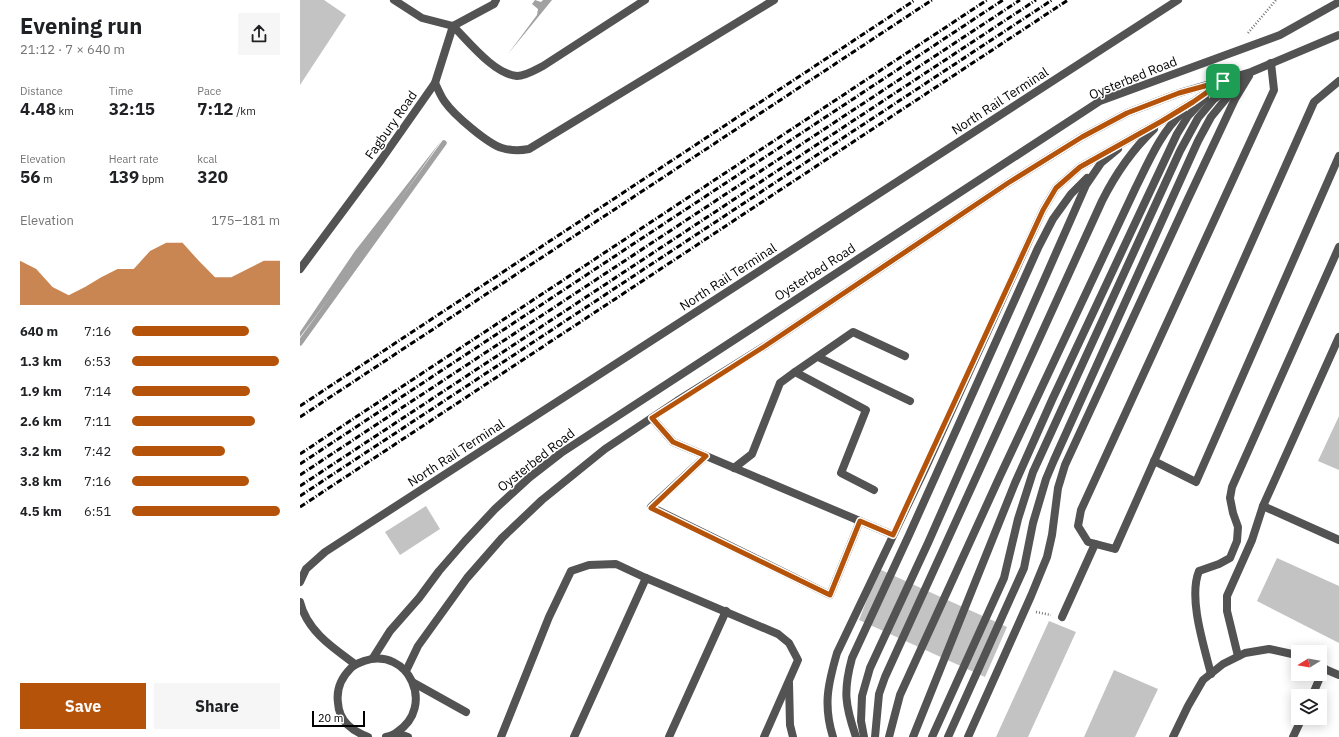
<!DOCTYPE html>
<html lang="en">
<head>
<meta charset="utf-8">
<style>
	:root { --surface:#fff; --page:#f6f6f6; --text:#202124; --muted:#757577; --accent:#b45309 }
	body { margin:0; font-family:"IBM Plex Sans",sans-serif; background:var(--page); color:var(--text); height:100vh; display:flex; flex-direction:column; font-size:15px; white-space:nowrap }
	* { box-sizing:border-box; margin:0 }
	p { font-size:13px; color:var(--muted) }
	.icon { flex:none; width:22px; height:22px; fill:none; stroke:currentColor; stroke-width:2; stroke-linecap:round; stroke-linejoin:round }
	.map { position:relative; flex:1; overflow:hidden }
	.details { display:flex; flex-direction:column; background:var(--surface); width:300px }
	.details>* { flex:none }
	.needle { width:26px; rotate:259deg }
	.fabs { position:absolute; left:991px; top:645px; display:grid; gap:8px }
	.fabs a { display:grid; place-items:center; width:36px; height:36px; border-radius:0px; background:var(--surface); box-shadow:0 2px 10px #0003; font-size:20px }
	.scale { position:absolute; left:12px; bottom:10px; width:53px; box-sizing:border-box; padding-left:4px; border:2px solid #000; border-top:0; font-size:11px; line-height:14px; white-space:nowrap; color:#000; -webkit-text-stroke:3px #fff; paint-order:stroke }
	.pin { position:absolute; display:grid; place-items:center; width:34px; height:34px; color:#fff; margin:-17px; border-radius:8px; box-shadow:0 2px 6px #0006 }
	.round { display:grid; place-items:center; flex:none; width:42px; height:42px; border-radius:0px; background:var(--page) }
	.overview { display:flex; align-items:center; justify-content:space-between; height:68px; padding:0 20px }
	h1 { font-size:22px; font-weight:700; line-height:30px }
	.metrics { display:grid; grid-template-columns:repeat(3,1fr); gap:6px; height:68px; padding:4px 20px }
	.metrics div { display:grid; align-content:center }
	.metrics b { font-size:17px; font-weight:700 }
	.metrics small { font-size:11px; font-weight:400 }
	.metrics p { font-size:11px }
	.chart { height:112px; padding:8px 20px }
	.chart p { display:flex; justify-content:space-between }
	.chart svg { width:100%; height:72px; margin-top:4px; fill:var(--accent); opacity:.7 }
	.action { display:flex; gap:8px; margin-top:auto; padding:8px 20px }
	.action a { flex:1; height:46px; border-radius:0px; background:var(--accent); color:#fff; font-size:16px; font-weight:700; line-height:46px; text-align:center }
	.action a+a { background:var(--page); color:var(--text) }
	ul { padding:0 20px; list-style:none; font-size:13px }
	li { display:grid; grid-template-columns:64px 48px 1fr; align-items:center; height:30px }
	li i { height:10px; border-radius:5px; background:var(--accent) }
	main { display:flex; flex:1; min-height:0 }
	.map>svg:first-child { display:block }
	.water { fill:#a1a1a1 }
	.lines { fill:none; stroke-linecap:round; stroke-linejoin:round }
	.stream { stroke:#a1a1a1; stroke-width:5.5 }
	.building { fill:#c3c3c3 }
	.path { stroke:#757575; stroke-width:2.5; stroke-dasharray:1 2; stroke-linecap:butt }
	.lane { stroke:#535353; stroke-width:8 }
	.street { stroke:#535353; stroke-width:8 }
	.rail { stroke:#000; stroke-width:3; stroke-dasharray:6 2 1 2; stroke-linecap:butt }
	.route-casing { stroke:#fff; stroke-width:8 }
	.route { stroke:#b45309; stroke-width:5 }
	.labels { text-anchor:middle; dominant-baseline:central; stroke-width:3; stroke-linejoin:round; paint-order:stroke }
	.street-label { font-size:13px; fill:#000; stroke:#fff }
</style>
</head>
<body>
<main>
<section class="details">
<div class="overview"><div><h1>Evening run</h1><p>21:12 · 7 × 640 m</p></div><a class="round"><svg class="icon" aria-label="share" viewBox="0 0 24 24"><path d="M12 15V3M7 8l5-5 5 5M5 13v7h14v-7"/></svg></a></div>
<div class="metrics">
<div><p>Distance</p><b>4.48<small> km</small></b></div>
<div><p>Time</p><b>32:15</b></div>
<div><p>Pace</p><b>7:12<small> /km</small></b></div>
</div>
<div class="metrics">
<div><p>Elevation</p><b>56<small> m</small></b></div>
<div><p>Heart rate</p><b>139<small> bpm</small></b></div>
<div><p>kcal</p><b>320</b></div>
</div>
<div class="chart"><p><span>Elevation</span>175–181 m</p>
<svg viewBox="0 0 160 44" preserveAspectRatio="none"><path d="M0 44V17L10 22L20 33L30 38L40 33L50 27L60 22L70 22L80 11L90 6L100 6L110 17L120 27L130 27L140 22L150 17L160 17V44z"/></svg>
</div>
<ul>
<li><b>640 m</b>7:16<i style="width:79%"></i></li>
<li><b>1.3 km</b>6:53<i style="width:99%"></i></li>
<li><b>1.9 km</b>7:14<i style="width:80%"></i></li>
<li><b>2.6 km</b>7:11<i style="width:83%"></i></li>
<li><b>3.2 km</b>7:42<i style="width:63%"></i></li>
<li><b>3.8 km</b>7:16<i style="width:79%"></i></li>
<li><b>4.5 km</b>6:51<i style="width:100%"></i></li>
</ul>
<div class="action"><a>Save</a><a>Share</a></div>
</section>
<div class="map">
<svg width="1039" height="737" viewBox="0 0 1039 737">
	<rect width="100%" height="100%" fill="#fff"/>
	<g class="water">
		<polygon points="235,0 241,2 243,0 252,0 208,54 237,15 238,9 232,4"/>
		<polygon points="141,141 61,256 0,337 0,332 55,251"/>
	</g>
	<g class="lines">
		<polyline class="stream" points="0,343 144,143"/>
	</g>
	<g class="building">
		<polygon points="0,0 24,0 46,15 0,85"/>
		<polygon points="1039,416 1039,470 1018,461"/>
		<polygon points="126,506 140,529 100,555 85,532"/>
		<polygon points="977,558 1039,586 1039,643 957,601"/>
		<polygon points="579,569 707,627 685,677 559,620"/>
		<polygon points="749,621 776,632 728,737 696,737"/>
		<polygon points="814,670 858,689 835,737 784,737"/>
	</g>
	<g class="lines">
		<g class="path">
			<polyline points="948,33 976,0"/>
			<polyline points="736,612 751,615"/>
		</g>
		<g class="lane">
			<path d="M153,26C169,42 194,74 217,76C226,76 235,70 243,66L345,0"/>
			<polyline points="971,63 974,90 781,510 778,526 788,542 815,549 1014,102 1039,81"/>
			<path d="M135,83C138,89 141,97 145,102C154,115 188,144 202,148C212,151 219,151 229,149L474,0"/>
			<polyline points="518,357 610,401"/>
			<polyline points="495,372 553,332 605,356"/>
			<polyline points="352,418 373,442 593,535"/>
			<polyline points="406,456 351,507 530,595 560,521"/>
			<polyline points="854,461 896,482 1039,156"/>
			<polyline points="434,468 452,454 480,383 495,372 566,410 541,473 574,490"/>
			<polyline points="963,506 1039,540"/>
			<polyline points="0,582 6,569 25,552 878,0"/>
			<path d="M0,602C7,631 33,648 55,664"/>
			<polyline points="762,617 795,544"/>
			<polyline points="938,656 927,611 927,596 952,540 963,506 1039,337"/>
			<path d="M911,674C904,646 888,598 899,571L919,564L930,558L937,541L938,527L933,513L930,498L932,487L1039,247"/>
			<polyline points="114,683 166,712"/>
			<polyline points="489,683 490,725 493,737"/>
			<polyline points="97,733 108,737"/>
			<polyline points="201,737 249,617 271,571 289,565 316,564 346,578"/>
			<polyline points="274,737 346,578 478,634 489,643 498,660 464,737"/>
			<polyline points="369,737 426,611"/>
		</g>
		<g class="street">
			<polyline points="94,0 122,18 153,26"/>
			<polyline points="0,269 81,160 135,83 153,26 194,4 196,0"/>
			<polyline points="73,658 90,631 119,598 139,571 165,541 195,509 230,477 261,453 800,101 980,35 1039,2"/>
			<polyline points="1020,667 1039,675"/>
			<polyline points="106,671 118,646 167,578 202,538 242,500 305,449 377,401 465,346 708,183 782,137 827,113 879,93 951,72 1039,35"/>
			<polyline points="1012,696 1024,668"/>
			<path d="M68,737C53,731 39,722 38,703C36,689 41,678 51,668C55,664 59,663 64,661C109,646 136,707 97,732C94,735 90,736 86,737"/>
			<path d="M533,737C523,705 528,684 537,653L625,469L743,210L756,188L780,167L862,121L893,102L917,85"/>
			<path d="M556,737C545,705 543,691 552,658L609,535L738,248L753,219L771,194L787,178"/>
			<polyline points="564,737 561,721 562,696 570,668 628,543 786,185 801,163 818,149"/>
			<path d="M575,737L579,694L585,677L802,201C816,173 831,151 854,129"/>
			<path d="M589,737L600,695L700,476L836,187C849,161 861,132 883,112"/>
			<polyline points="613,737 715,483 752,400 877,134 888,116 905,98"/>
			<polyline points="632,737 704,578 718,519 733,472 880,151 898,118 914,99 946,76"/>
			<polyline points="648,737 724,568 733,523 746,479 754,460 898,141 911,117 934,89"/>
			<polyline points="668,737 731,596 747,557 752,535 758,488 765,465 887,201 935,99 949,76"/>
			<polyline points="873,737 888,706 903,680 923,664 945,653 969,649 992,654 998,657"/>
			<polyline points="993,737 1002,718"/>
		</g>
		<g class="rail">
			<polyline points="0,406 615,0"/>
			<polyline points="0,417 632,0"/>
			<polyline points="0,454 687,0"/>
			<polyline points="0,464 703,0"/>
			<polyline points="0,475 720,0"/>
			<polyline points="0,486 736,0"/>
			<polyline points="0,496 752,0"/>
			<polyline points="0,507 768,0"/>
		</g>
	</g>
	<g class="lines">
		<g class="route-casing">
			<polygon id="route" points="923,81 893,102 862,121 780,167 756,188 743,210 593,535 560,521 530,595 351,508 406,456 373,442 352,418 465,346 708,183 782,137 827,113 879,93"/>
		</g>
		<use href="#route" class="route"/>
	</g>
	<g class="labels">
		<g class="street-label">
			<text transform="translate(833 78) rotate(-22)">Oysterbed Road</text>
			<text transform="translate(700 101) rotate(-33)">North Rail Terminal</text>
			<text transform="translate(91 125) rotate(-55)">Fagbury Road</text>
			<text transform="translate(515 272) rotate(-33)">Oysterbed Road</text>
			<text transform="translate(428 277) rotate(-33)">North Rail Terminal</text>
			<text transform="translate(156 453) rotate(-33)">North Rail Terminal</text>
			<text transform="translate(236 460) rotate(-38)">Oysterbed Road</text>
		</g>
	</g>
</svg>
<div class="fabs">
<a><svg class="needle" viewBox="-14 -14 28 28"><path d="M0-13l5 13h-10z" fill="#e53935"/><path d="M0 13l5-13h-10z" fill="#757577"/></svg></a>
<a><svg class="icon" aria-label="layers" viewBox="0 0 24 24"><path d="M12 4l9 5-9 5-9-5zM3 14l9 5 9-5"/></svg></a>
</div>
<div class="scale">20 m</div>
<div class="pin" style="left:923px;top:81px;background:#1e9e55"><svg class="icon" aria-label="arrive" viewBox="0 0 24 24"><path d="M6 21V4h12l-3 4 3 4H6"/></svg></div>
</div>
</main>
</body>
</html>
